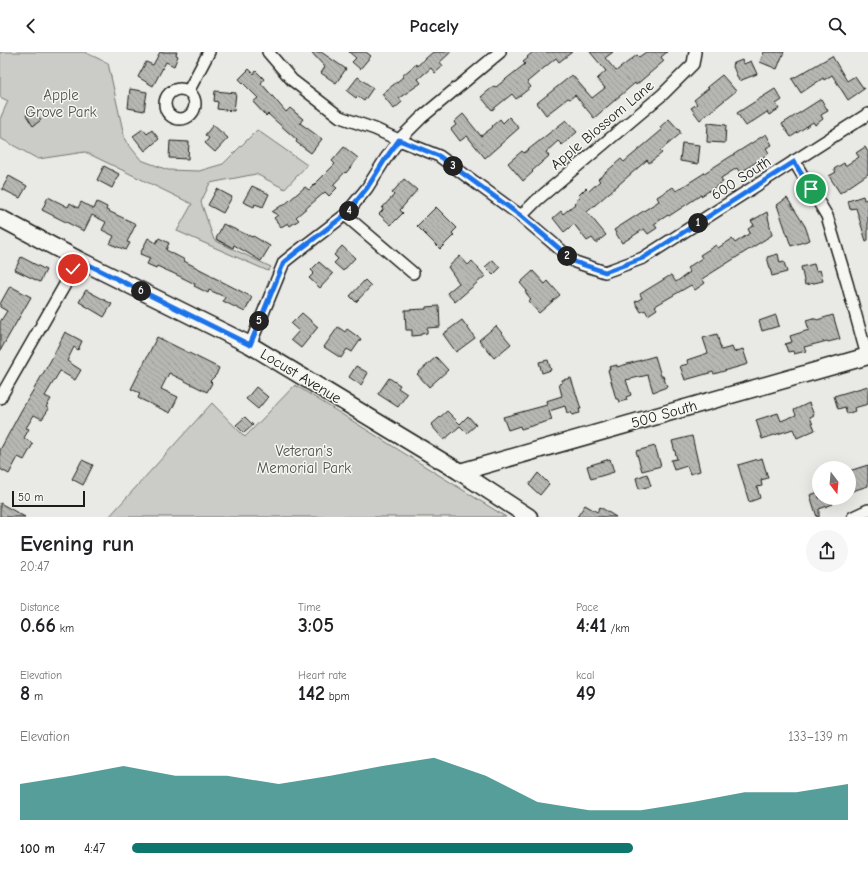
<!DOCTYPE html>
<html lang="en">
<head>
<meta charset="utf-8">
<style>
	:root { --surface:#fff; --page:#f6f6f6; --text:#202124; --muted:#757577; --accent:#0f766e }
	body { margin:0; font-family:"Comic Neue",sans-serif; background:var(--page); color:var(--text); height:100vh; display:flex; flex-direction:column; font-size:15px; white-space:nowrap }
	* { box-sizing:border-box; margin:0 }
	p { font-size:13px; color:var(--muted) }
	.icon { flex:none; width:22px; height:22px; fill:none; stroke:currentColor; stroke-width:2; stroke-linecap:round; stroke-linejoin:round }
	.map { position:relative; height:465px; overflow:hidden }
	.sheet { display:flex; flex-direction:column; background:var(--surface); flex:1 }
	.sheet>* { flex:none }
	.needle { width:26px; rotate:164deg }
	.fabs { position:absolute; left:812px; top:409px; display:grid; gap:8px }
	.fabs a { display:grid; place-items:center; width:44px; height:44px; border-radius:50%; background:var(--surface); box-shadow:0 4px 16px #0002; font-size:20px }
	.scale { position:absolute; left:12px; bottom:10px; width:73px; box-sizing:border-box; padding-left:4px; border:2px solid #1c1c1c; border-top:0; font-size:11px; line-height:14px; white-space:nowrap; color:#1c1c1c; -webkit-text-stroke:3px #f6f6f2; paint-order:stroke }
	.pin { position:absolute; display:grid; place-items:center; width:34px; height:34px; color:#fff; margin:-17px; border:2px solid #fff; border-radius:50%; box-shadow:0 1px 4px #0007 }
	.km { position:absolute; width:20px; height:20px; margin:-10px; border-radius:50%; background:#222; color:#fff; font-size:11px; line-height:20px; text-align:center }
	.round { display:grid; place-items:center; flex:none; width:42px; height:42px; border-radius:21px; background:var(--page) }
	.headline { display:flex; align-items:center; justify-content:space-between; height:68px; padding:0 20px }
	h1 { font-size:22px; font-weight:700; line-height:30px }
	.figures { display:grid; grid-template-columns:repeat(3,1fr); gap:6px; height:68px; padding:4px 20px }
	.figures div { display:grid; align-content:center }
	.figures b { font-size:20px; font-weight:700 }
	.figures small { font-size:11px; font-weight:400 }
	.figures p { font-size:11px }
	.chart { height:112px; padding:8px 20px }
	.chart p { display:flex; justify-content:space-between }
	.chart svg { width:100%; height:72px; margin-top:4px; fill:var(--accent); opacity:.7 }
	ul { padding:0 20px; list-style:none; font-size:13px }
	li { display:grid; grid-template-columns:64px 48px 1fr; align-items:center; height:30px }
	li i { height:10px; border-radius:5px; background:var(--accent) }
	header { display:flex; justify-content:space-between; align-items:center; height:52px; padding:0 20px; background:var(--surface); font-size:18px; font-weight:700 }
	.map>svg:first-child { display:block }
	.park { fill:#cbcbc7; stroke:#747472 }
	.building { fill:url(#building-back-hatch); stroke:#1c1c1c }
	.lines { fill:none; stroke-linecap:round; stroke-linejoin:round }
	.street-casing { stroke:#1c1c1c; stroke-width:14 }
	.secondary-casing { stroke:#1c1c1c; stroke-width:19 }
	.street { stroke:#f6f6f2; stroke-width:11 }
	.secondary { stroke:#f6f6f2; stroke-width:16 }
	.route-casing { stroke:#fff; stroke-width:8 }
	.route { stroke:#1a73e8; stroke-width:5 }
	.labels { text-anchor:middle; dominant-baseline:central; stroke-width:3; stroke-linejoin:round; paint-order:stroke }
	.park-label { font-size:15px; fill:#51514f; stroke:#f6f6f2 }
	.street-label { font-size:15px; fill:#1c1c1c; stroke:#f6f6f2 }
</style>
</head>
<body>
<header><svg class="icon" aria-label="back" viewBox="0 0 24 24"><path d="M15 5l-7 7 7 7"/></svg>Pacely<svg class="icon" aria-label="search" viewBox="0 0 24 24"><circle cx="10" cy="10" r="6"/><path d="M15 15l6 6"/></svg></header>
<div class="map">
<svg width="868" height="465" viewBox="0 0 868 465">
	<defs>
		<pattern id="building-back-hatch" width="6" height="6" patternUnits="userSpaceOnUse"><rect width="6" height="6" fill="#b6b6b3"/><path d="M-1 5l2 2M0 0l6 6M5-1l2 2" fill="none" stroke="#9c9c99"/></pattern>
	</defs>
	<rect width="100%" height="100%" fill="#e9e9e5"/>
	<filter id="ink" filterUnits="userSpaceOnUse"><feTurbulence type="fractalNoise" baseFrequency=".025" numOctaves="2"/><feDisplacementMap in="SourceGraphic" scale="8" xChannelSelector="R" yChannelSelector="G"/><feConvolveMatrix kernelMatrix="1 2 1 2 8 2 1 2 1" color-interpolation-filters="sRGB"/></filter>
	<g filter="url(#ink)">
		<g class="park">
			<polygon points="0,0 84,0 108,11 125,88 141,108 168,118 199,119 223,112 257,78 307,113 285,137 256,122 210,131 201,150 214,188 271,215 268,219 177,179 192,152 85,100 38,107 0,86 0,67 8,49 0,45"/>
			<polygon points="295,333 506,465 109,465 212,351 245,385"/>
		</g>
		<g class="building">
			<polygon points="160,0 177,0 176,3 178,4 174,14 166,10 153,34 138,25 146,10 153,13"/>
			<polygon points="311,0 321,0 346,17 336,31 321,21 325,15"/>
			<polygon points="349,0 366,0 371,4 360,17 352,10 356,6"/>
			<polygon points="433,0 451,0 440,10 443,14 435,21 431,16 418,27 421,31 399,46 402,50 394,57 382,42 403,25 402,24 416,12 417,14"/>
			<polygon points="533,0 572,0 559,10 556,6 527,30 531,35 516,47 512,42 492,58 481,45 494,34 496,35 525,12 523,10 528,6 527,5"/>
			<polygon points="590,0 613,0 605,6 616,19 637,3 639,5 646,0 667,0 661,5 664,9 636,33 635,31 594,66 575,43 570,47 568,46 546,63 537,51 572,23 592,46 605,36 597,27 606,19"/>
			<polygon points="764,0 784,0 777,17 760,10"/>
			<polygon points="832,4 847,29 855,24 864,37 848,48 832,23 824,28 823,26 801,41 792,27"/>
			<polygon points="742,8 744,12 751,9 757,22 739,29 732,12"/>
			<polygon points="249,17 254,22 256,19 264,27 261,31 286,60 290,56 303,67 300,71 322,87 311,101 296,90 297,88 268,62 266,64 253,50 258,46 239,27"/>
			<polygon points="722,23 736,39 700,68 691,56 697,52 694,48 709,36 707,35"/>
			<polygon points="358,25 373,36 364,49 357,44 356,46 347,39"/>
			<polygon points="130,37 147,40 144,59 128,56"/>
			<polygon points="775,37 782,48 776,52 779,57 769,63 767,60 746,74 737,61"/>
			<polygon points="215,39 236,41 234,59 217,57 218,50 214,49"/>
			<polygon points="821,47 828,59 821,63 823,67 815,73 813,70 791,85 782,72"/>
			<polygon points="34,57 41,68 33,74 26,63"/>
			<polygon points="463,62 481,84 493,75 492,74 500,67 503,71 509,65 519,76 485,106 467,84 460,89 451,77 456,73 454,70"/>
			<polygon points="669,67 680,79 680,82 660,99 662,101 649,111 647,108 587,160 606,183 596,191 592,186 587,189 574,172 564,180 553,166 561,159 563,162 575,152 574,151 580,146 578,144 586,136 589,139 600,129 598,127 621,107 624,110 662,78 660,75"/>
			<polygon points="566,68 577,80 562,93 558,89 546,100 549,104 532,119 533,120 523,129 508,111 522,99 524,101"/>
			<polygon points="708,71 726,73 725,91 707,90"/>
			<polygon points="213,73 228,86 215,100 205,91 209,86 205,83"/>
			<polygon points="143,77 147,82 152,78 159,87 145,99 133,84"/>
			<polygon points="766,82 772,93 766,96 769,101 740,121 737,116 721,126 723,130 701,144 701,143 669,164 668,163 654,172 657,176 648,182 644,177 622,191 614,178 659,149 657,145 673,135 676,139"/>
			<polygon points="170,89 189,90 188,107 169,106"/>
			<polygon points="682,91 700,93 698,112 680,109"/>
			<polygon points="344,95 358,106 346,121 345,120 333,133 337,136 329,144 325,140 296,165 299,168 290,174 288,171 281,175 274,166 278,163 272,160 282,153 283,154 305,135 309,138 335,112 332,109"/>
			<polygon points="865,95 868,100 868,122 840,141 829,124 836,120 834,117 844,111 845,114 859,105 856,101"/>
			<polygon points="104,114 119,122 112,136 97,128"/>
			<polygon points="9,124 27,134 20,146 2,137"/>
			<polygon points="404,127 417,138 400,158 403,161 391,173 379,162 383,158 382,156 394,143 392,141"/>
			<polygon points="252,134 269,142 263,155 255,152 254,155 243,150"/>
			<polygon points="217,137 232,145 223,161 208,153"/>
			<polygon points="863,144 864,148 868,147 868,188 866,189 856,156 850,157 848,149"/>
			<polygon points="48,145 68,155 70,151 78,156 81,150 94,157 97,150 107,155 106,158 136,172 127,190 130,191 126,198 110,192 114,184 102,178 106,170 92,163 84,179 42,158"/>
			<polygon points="787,146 805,174 810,188 791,194 777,153"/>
			<polygon points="436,155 457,176 452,181 454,183 440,197 417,174"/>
			<polygon points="767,160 772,183 702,227 705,231 695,238 691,233 655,254 657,257 648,263 645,258 641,260 635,250 642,246 640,242 671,223 676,230 690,220 687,216 702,206 700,203 716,193 718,196 732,187 735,191 750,181 748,177 754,173 751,169"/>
			<polygon points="223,172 252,185 253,184 270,194 261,209 234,193 233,196 216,187"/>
			<polygon points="148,186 156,191 159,186 169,191 166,198 185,208 184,209 211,223 211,224 252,245 245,260 223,249 225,245 209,238 208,241 194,234 195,232 177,223 157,214 156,216 147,212 150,206 140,202"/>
			<polygon points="342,194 355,206 343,219 334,211 338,207 334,203"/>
			<polygon points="778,202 780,211 784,210 787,220 772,224 767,205"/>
			<polygon points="460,204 468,213 472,209 485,224 455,250 447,241 459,231 448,215"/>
			<polygon points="21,205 46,218 40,230 15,218"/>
			<polygon points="493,208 500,216 493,223 485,215"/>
			<polygon points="319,210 333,222 320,236 309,226 314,221 311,218"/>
			<polygon points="814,212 816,219 820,218 823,229 805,233 801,215"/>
			<polygon points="533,219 545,232 548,229 560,243 539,261 528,249 531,247 525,240 527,239 520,231"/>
			<polygon points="365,228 371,234 356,250 350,244"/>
			<polygon points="10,234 31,245 0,299 0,270 7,259 0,255 0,252"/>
			<polygon points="86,238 112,252 104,265 79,250"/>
			<polygon points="439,254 440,275 427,276 427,281 421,282 421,283 412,284 412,278 406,278 405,258 426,257 426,255"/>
			<polygon points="302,261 318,275 301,296 291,288 299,279 291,272"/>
			<polygon points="776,263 779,274 762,279 759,269"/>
			<polygon points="833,263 840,287 828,290 827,289 804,295 806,299 794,302 793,299 788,300 785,292 792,290 790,284 809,278 806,268 813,266 813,267 816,267 817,268"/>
			<polygon points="462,268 475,286 456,300 443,282"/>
			<polygon points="496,274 511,292 494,306 479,288"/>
			<polygon points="338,275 345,280 347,277 361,287 352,300 347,297 341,306 324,295"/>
			<polygon points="65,280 82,289 78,298 74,295 67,309 81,318 75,328 60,319 45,344 51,347 46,355 49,357 42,367 34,363 26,376 29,377 24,386 33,392 24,408 18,405 9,422 0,417 0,398 21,359 51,308"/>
			<polygon points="717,282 721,298 732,295 734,300 743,297 748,312 714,322 713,320 685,328 680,314 688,312 687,308 708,301 703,286"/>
			<polygon points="157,285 219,316 216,323 210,329 212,331 207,340 169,321 161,337 178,345 170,361 138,346 140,341 131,337"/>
			<polygon points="655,304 661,324 663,324 667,335 653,340 648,323 626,328 631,343 626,345 627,348 619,350 618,347 616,347 608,318 610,318 609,315 617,313 617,315"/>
			<polygon points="436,305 448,318 429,335 417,322"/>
			<polygon points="548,308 551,318 542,321 539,310"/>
			<polygon points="356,314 368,321 361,333 349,325"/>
			<polygon points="389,326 400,333 398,336 407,342 398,355 378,342"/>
			<polygon points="571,326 581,357 579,357 580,361 572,363 571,360 567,361 565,354 549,359 552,368 521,377 520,374 508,378 503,365 547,353 546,349 562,344 559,332 562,331 562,328"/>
			<polygon points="868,334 868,352 854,356 855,359 847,362 845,355 838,357 834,344"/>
			<polygon points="256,335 268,345 258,357 246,347"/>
			<polygon points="809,351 814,363 810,365 815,378 797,386 793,377 762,387 756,368 778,361 781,369 796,363 794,358"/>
			<polygon points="447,359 460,372 468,364 476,373 467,381 460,374 444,388 431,373"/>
			<polygon points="245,365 253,373 244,381 236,373"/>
			<polygon points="692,384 700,419 690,422 687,414 674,418 671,408 677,407 672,389"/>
			<polygon points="655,394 661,414 642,419 636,399"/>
			<polygon points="762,406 768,426 761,428 762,434 757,435 760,446 749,450 738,413"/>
			<polygon points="610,407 614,420 591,427 587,414"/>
			<polygon points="82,408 93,413 83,433 72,427"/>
			<polygon points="868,413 868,434 849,440 849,419"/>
			<polygon points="538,421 549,432 540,443 529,433"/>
			<polygon points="647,422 651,434 639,437 636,426"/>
			<polygon points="819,440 819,446 831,446 833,452 819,457 819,465 817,465 810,443"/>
			<polygon points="0,451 25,465 0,465"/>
			<polygon points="585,453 597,460 600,455 616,465 577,465"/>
		</g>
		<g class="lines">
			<g class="street-casing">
				<g id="street">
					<polyline points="268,0 292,28 340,65 375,77 399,88 439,104 521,164 575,210 605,220 643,206 868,62"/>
					<circle cx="180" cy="52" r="15"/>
					<polyline points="189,38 209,0"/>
					<polyline points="794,109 827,164 847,231 867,304"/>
					<polyline points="345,163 413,221"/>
					<polyline points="521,164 537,148 663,42 693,12 695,0"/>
					<polyline points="250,293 284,210 294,202 345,163 367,136 386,106 399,88 422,65 500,0"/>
					<polyline points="0,346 79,208"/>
					<polyline points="853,465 868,458"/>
				</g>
			</g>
			<g class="secondary-casing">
				<g id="secondary">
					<polyline points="0,166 79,208 250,293 460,420 529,465"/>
					<polyline points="460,420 868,304"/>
				</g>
			</g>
			<use href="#street" class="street"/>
			<use href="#secondary" class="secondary"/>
		</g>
	</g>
	<g class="lines" filter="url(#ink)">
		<g class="route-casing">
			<polyline id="route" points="73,217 79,208 250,293 284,210 294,202 345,163 367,136 386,106 399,88 439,104 521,164 575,210 605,220 643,206 794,110 811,137"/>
		</g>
		<use href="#route" class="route"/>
	</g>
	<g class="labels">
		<g class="park-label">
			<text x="61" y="43">Apple<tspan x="61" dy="17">Grove Park</tspan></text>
			<text x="304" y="399">Veteran's<tspan x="304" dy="17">Memorial Park</tspan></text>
		</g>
		<g class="street-label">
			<text transform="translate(602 73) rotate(-40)">Apple Blossom Lane</text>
			<text transform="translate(741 126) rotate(-33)">600 South</text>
			<text transform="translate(301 324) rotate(31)">Locust Avenue</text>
			<text transform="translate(664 362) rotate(-16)">500 South</text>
		</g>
	</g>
</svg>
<div class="fabs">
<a><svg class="needle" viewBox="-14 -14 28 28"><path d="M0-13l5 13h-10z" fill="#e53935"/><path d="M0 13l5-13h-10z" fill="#757577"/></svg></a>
</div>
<div class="scale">50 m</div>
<div class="pin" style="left:811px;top:137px;background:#1e9e55"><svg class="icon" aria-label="arrive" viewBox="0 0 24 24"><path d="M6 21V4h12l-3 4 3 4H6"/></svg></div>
<div class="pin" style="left:73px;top:217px;background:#d93025"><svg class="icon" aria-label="check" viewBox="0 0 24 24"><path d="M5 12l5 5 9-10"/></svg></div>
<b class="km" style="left:698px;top:171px">1</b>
<b class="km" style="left:567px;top:204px">2</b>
<b class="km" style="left:453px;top:114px">3</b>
<b class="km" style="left:349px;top:159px">4</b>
<b class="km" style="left:259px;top:269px">5</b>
<b class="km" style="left:141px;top:239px">6</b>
</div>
<section class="sheet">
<div class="headline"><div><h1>Evening run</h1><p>20:47</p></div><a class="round"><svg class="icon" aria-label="share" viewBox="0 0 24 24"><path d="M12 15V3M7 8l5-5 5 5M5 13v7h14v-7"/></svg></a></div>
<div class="figures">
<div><p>Distance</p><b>0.66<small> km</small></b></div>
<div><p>Time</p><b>3:05</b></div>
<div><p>Pace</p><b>4:41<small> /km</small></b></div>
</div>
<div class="figures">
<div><p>Elevation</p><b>8<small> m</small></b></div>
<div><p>Heart rate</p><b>142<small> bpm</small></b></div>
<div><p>kcal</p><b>49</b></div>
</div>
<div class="chart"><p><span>Elevation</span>133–139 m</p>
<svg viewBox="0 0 160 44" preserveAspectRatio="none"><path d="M0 44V22L10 17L20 11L30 17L40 17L50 22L60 17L70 11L80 6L90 17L100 33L110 38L120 38L130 33L140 27L150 27L160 22V44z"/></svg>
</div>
<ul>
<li><b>100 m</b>4:47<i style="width:70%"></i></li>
</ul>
</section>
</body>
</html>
